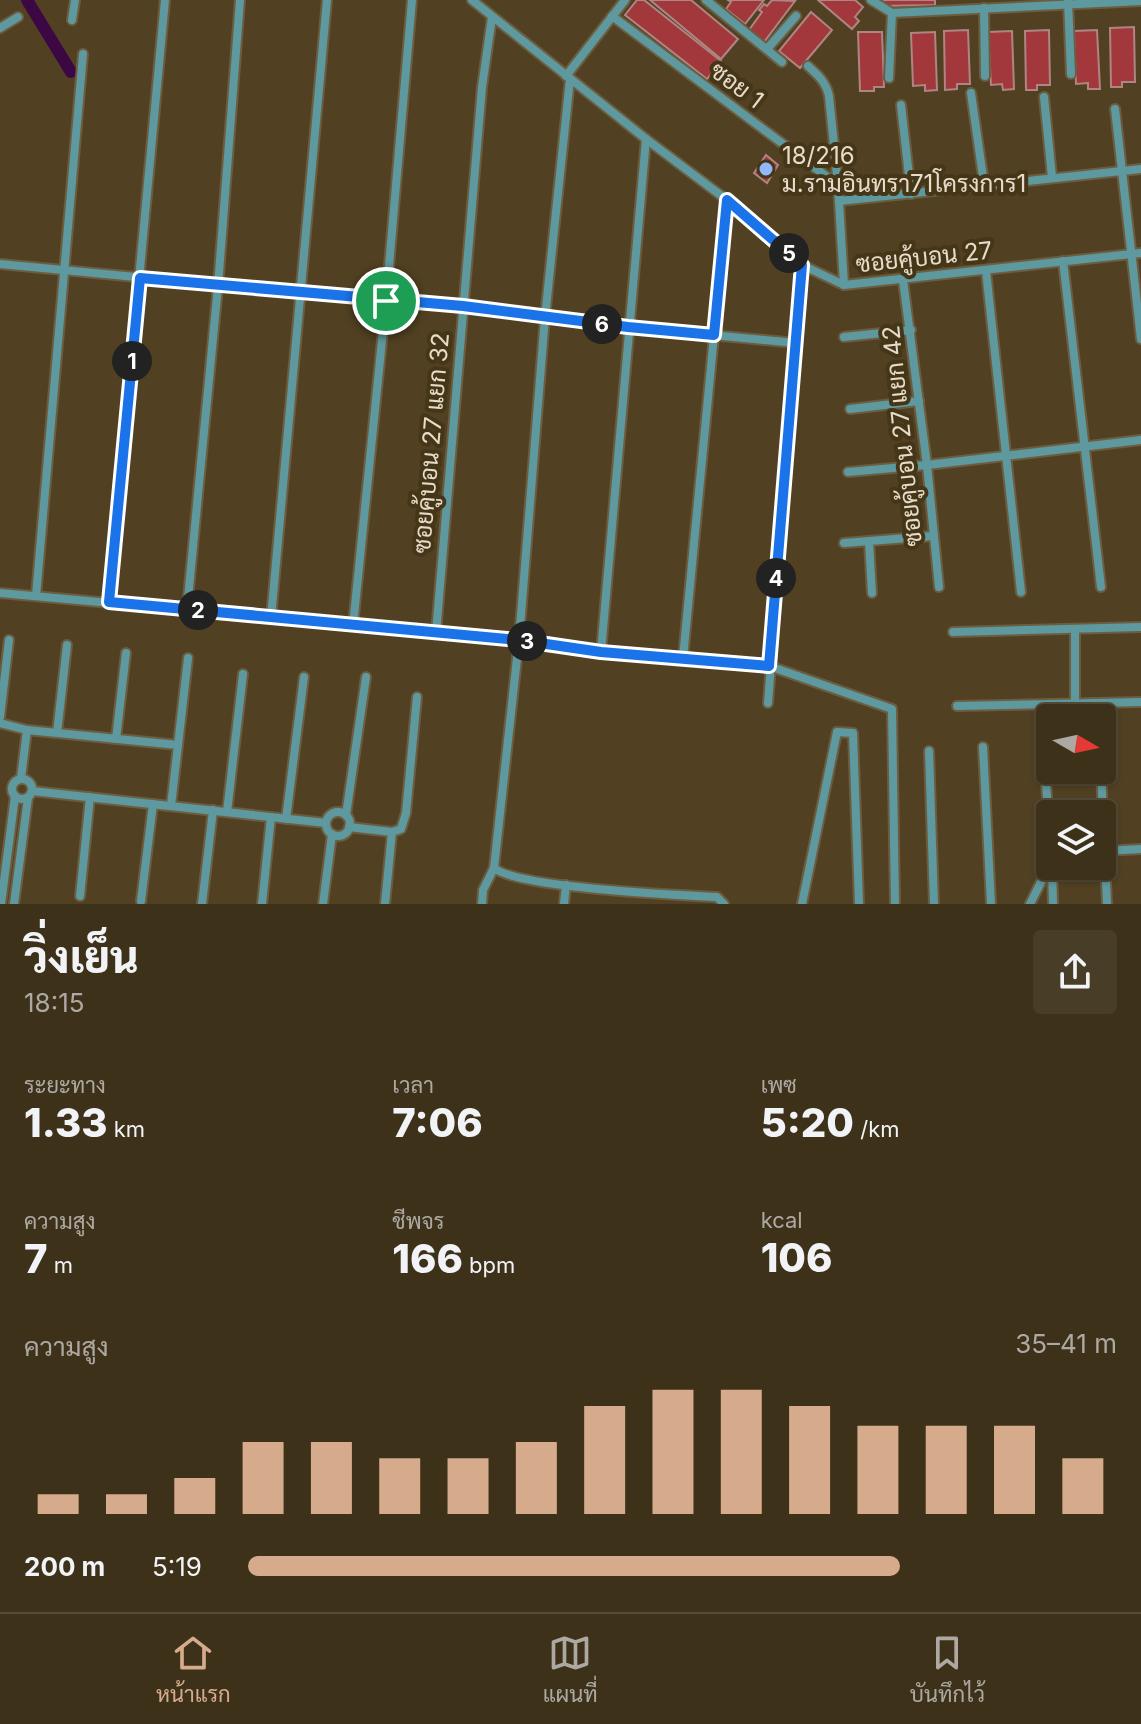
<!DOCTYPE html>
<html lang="th">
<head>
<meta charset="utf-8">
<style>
	:root { --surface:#3d311a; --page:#483d27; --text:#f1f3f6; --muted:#ada9a2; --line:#564c39; --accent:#d6ab8b }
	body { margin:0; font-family:Inter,Sarabun,sans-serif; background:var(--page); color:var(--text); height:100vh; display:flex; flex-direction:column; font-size:30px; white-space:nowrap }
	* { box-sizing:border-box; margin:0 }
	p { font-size:26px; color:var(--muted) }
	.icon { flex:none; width:44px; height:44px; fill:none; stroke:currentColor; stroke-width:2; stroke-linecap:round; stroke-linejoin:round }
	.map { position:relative; height:904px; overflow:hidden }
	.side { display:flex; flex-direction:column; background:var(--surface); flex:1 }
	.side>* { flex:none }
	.needle { width:52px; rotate:99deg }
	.fabs { position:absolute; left:1036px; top:704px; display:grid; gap:16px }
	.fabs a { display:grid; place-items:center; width:80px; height:80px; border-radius:8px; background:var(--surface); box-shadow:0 2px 6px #0004,0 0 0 2px var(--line); font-size:40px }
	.pin { position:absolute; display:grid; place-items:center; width:68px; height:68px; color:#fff; margin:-34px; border:4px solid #fff; border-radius:50%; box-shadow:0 2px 8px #0007 }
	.km { position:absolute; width:40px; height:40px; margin:-20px; border-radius:50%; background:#222; color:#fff; font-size:22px; line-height:40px; text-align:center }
	.round { display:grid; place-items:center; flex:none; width:84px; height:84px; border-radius:8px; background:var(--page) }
	.head { display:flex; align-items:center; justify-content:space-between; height:136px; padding:0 24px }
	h1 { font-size:44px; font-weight:800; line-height:60px }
	.figures { display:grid; grid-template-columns:repeat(3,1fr); gap:12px; height:136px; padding:8px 24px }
	.figures div { display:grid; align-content:center }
	.figures b { font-size:40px; font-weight:800 }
	.figures small { font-size:22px; font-weight:400 }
	.figures p { font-size:22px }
	.chart { height:224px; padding:16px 24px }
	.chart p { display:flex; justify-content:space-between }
	.chart svg { width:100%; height:144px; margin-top:8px; stroke:var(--accent); stroke-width:6 }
	ul { padding:0 24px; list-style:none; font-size:26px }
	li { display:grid; grid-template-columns:128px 96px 1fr; align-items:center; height:60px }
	li i { height:20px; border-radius:10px; background:var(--accent) }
	.tabs { display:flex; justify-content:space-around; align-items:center; height:112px; border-top:2px solid var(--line); background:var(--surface); font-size:22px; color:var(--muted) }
	.tabs a { display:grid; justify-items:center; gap:4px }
	.tabs .active { color:var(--accent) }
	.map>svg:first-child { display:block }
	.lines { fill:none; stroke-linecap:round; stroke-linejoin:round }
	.canal { stroke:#3c0844; stroke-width:12 }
	.building { fill:#a2383c; stroke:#ae8583; stroke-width:2 }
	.minor-casing { stroke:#6c5d40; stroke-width:12 }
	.minor { stroke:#5d999e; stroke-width:8 }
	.route-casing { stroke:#fff; stroke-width:16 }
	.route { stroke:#1a73e8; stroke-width:10 }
	.poi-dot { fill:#91b8fd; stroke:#463618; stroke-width:3 }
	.labels { text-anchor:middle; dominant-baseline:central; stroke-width:8; stroke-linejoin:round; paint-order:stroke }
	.street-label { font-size:24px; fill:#e6dccb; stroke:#463618 }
	.poi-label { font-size:24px; fill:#e6dccb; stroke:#463618; text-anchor:start }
</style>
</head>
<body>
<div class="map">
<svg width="1141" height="904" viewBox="0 0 1141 904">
	<rect width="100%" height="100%" fill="#514122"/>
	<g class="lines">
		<polyline class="canal" points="27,0 71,72"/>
	</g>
	<g class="building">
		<polygon points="637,0 644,0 721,61 707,79 625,15"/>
		<polygon points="650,0 691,0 738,39 721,59"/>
		<polygon points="728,0 764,0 745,24 726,9 731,2"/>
		<polygon points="772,0 795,1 764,42 749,30 762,12 759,10 764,4 767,6"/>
		<polygon points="818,0 855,0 863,7 855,17 859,21 852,29"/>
		<polygon points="881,0 935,0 935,5 881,6"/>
		<polygon points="811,12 832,30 800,68 779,51"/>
		<polygon points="1134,27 1135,82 1122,82 1122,87 1111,87 1110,28"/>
		<polygon points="968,30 970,84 957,84 957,89 945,90 944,31"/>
		<polygon points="1049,30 1050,85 1037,85 1037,90 1026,90 1025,31"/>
		<polygon points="1097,30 1100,89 1088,89 1088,83 1076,84 1074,31"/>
		<polygon points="1012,31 1014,89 1003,90 1002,84 991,85 988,32"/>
		<polygon points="858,32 882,32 884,87 874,87 874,91 860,91"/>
		<polygon points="935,32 937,90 925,91 925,85 913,86 911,33"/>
		<polygon points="766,155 778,165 767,183 754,173"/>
	</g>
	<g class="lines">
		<g class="minor-casing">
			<g id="minor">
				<polyline points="472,0 646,139 727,200 802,265 844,285 1141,253"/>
				<polyline points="706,0 782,62"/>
				<polyline points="871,0 892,13 1141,1"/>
				<polyline points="1068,1 1071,74"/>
				<polyline points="984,8 985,76"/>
				<polyline points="612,16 838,185"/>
				<polyline points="72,20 75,0"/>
				<polyline points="0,28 18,17"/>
				<polyline points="767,49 796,16"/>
				<path d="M808,66C818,75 826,82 829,96L838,185L844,285"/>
				<polyline points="566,76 625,0"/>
				<polyline points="889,78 892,13"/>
				<polyline points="971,93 984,184"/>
				<polyline points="1044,97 1052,177"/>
				<polyline points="901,105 911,194"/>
				<polyline points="1115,109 1141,339"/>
				<polyline points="839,201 1141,169"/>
				<polyline points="1063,261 1101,587"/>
				<polyline points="0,264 386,301 463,306 628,327 796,343"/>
				<polyline points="986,271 1021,592"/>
				<polyline points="903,280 927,465 939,587"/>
				<polyline points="844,337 911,330"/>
				<polyline points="850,409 919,401"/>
				<polyline points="848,472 927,465 1141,440"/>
				<polyline points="869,542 872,593"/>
				<polyline points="844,543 933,536"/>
				<polyline points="0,593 519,640 601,652 769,666 892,709 895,904"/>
				<polyline points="36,596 83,54"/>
				<polyline points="109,602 165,0"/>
				<polyline points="187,609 218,286 240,0"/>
				<polyline points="271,618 327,0"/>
				<polyline points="353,626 386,301 412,0"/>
				<polyline points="1075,629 1075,704"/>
				<polyline points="953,632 1141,627"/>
				<polyline points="436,633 482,87 492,17"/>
				<polyline points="601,652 646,139"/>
				<polyline points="683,658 727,200"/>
				<polyline points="768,703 802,265"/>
				<polyline points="957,706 1141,702"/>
				<polyline points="0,717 9,640"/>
				<polyline points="0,723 27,730"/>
				<polyline points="57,733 67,645"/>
				<polyline points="116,739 126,653"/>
				<polyline points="1043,745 1050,835"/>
				<polyline points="983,747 991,904"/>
				<polyline points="929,751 934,904"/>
				<polyline points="1101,770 1107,904"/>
				<polyline points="21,778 27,730 178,745"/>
				<circle cx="22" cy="789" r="10"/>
				<polyline points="32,791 326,823"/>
				<polyline points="171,806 188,658"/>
				<polyline points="227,812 243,674"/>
				<circle cx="338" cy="824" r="12"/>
				<polyline points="346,815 366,677"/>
				<polyline points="286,819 304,677"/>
				<polyline points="349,827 392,832 401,829 406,813 417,697"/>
				<polyline points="1103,851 1141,849"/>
				<polyline points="1052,866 1053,904"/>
				<path d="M494,868C518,888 678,895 717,897L724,904"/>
				<polyline points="80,896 90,797"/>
				<polyline points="141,901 153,804"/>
				<polyline points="1,904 15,796"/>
				<polyline points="14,904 28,798"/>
				<polyline points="202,904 213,810"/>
				<polyline points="262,904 271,817"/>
				<polyline points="323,904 332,834"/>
				<polyline points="385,904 392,832"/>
				<polyline points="482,904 483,890 494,868 519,640 545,317 570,79"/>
				<polyline points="564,904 566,885"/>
				<polyline points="802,904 837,732 853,733 859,904"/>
				<polyline points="1030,904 1050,864"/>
			</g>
		</g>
		<use href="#minor" class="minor"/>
	</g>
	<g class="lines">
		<g class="route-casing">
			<polygon id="route" points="727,200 802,265 769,666 601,652 519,640 109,602 140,278 463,306 628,327 714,335"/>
		</g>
		<use href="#route" class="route"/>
	</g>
	<circle class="poi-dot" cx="766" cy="169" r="8"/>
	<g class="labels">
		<g class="street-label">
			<text transform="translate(737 85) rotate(37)">ซอย 1</text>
			<text transform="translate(924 257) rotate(-6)">ซอยคู้บอน 27</text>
			<text transform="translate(902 436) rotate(-96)">ซอยคู้บอน 27 แยก 42</text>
			<text transform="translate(431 443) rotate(-85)">ซอยคู้บอน 27 แยก 32</text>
		</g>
		<g class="poi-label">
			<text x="782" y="155">18/216<tspan x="782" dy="28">ม.รามอินทรา71โครงการ1</tspan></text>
		</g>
	</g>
</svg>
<div class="fabs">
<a><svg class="needle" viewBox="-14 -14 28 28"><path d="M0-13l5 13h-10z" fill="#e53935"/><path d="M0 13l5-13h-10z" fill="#ada9a2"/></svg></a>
<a><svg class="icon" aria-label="layers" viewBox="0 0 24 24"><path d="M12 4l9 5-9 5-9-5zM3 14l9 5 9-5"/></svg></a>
</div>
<div class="pin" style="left:386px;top:301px;background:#1e9e55"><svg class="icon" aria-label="arrive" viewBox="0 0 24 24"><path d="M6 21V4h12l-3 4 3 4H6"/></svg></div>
<b class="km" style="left:132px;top:361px">1</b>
<b class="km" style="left:198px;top:610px">2</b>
<b class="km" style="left:527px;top:641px">3</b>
<b class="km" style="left:776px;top:578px">4</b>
<b class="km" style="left:789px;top:253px">5</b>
<b class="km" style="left:602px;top:324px">6</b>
</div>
<section class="side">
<div class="head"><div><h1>วิ่งเย็น</h1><p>18:15</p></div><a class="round"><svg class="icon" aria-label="share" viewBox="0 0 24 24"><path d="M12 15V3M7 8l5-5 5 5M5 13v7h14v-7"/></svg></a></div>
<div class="figures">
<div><p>ระยะทาง</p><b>1.33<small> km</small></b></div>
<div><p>เวลา</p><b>7:06</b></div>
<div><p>เพซ</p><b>5:20<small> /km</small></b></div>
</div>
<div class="figures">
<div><p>ความสูง</p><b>7<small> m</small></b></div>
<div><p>ชีพจร</p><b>166<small> bpm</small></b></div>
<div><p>kcal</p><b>106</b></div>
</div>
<div class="chart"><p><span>ความสูง</span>35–41 m</p>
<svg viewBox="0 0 160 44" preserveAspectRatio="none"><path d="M5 44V38M15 44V38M25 44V33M35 44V22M45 44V22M55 44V27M65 44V27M75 44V22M85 44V11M95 44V6M105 44V6M115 44V11M125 44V17M135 44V17M145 44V17M155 44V27"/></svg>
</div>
<ul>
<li><b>200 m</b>5:19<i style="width:75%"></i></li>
</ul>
</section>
<nav class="tabs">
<a class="active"><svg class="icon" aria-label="home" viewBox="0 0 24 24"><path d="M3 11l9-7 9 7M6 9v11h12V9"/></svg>หน้าแรก</a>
<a><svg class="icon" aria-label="map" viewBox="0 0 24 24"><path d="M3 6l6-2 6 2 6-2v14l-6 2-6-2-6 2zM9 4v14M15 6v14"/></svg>แผนที่</a>
<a><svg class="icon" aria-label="saved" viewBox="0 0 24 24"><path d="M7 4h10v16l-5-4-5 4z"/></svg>บันทึกไว้</a>
</nav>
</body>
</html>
